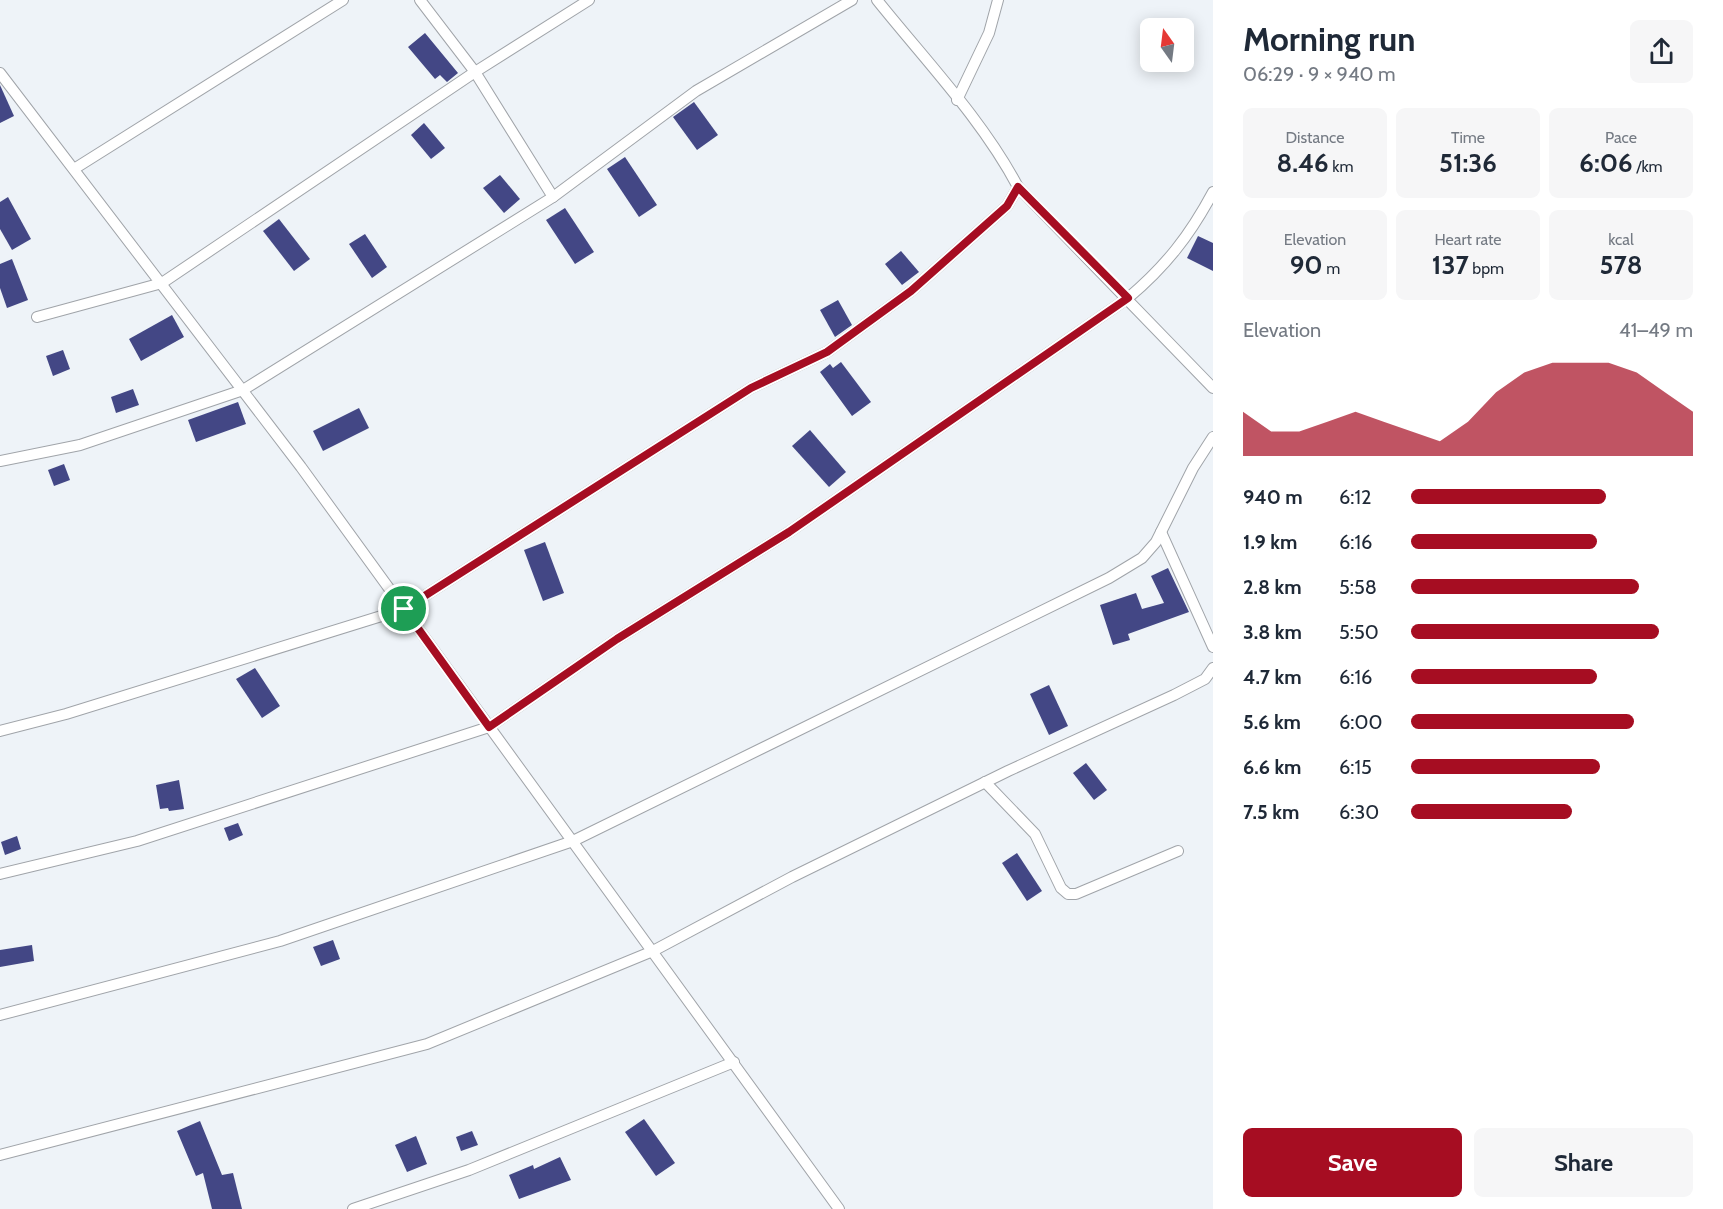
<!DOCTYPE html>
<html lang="en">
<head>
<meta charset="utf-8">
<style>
	:root { --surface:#fff; --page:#f6f6f7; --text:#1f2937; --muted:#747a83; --accent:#a60d22 }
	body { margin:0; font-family:Cabin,sans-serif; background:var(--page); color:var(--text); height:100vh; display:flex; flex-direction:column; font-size:22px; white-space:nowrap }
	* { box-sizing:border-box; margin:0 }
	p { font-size:20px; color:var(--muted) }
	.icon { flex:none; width:33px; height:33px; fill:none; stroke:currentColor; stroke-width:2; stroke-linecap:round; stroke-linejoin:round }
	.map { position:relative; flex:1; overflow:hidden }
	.side { display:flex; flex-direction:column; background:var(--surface); width:510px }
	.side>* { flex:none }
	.needle { width:39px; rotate:346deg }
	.fabs { position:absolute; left:1140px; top:18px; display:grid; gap:12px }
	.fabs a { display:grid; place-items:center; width:54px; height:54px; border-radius:9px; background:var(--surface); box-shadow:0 3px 15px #0003; font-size:30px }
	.pin { position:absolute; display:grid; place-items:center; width:51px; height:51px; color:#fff; margin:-26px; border:3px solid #fff; border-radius:50%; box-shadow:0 2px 6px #0007 }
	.round { display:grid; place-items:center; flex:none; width:63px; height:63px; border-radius:9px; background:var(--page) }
	.summary { display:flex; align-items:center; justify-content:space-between; height:102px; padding:0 30px }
	h1 { font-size:33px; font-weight:800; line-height:45px }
	.stats { display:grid; grid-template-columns:repeat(3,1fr); gap:9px; height:102px; padding:6px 30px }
	.stats div { display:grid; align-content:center; border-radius:9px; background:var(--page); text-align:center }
	.stats b { font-size:26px; font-weight:800 }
	.stats small { font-size:16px; font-weight:400 }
	.stats p { font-size:16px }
	.chart { height:168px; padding:12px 30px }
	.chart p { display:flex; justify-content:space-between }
	.chart svg { width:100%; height:108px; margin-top:6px; fill:var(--accent); opacity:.7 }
	.action { display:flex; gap:12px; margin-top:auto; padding:12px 30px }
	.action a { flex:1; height:69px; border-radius:9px; background:var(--accent); color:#fff; font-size:24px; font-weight:800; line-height:69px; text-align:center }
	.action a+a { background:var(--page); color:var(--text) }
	ul { padding:0 30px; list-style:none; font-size:20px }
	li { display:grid; grid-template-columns:96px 72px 1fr; align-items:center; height:45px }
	li i { height:15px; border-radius:8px; background:var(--accent) }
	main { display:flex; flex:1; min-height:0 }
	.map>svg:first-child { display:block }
	.building { fill:#434785 }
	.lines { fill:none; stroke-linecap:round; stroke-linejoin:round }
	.street-casing { stroke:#a0a4a9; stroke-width:12 }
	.street { stroke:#fff; stroke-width:10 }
	.route-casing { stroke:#fff; stroke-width:12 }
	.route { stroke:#a60d22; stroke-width:8 }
</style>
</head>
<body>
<main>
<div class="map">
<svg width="1213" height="1209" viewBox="0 0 1213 1209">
	<rect width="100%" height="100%" fill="#eef3f8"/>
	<g class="building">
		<polygon points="425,33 458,73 447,82 440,75 435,79 408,47"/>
		<polygon points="0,85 14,116 0,123"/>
		<polygon points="694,102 718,135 697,150 673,117"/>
		<polygon points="424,123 445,148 431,159 411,135"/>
		<polygon points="625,157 657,205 639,217 607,169"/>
		<polygon points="500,175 520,199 504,213 483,188"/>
		<polygon points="8,197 31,239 12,250 0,229 0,202"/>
		<polygon points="565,208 594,252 575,264 546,220"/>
		<polygon points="279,219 310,259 294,271 263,231"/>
		<polygon points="365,234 387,267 372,278 349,244"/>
		<polygon points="1198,236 1213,243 1213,271 1187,258"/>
		<polygon points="901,251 919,272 902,285 885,264"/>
		<polygon points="12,259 28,300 7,308 0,288 0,264"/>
		<polygon points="838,300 852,325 835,337 820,310"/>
		<polygon points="172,315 184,337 141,361 129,339"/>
		<polygon points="63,350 70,369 53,376 46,356"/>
		<polygon points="841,362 871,402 852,416 820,372 830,364 833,368"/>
		<polygon points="133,389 139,405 116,413 111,397"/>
		<polygon points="238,402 246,424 196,442 188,420"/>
		<polygon points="359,408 369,428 323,451 313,431"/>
		<polygon points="810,430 846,472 829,487 792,446"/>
		<polygon points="64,464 70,480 54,486 48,470"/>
		<polygon points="545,542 564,593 543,601 524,550"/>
		<polygon points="1168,568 1189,612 1128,634 1130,640 1113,645 1100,605 1136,593 1142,609 1164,603 1151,576"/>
		<polygon points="255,668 280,706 262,718 236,679"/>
		<polygon points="1049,685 1068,726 1049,735 1030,694"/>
		<polygon points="1086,763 1107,790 1094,800 1073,773"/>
		<polygon points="179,780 184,809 169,811 168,808 160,809 156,785"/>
		<polygon points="238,823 243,835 229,841 224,828"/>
		<polygon points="17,836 21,849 5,855 1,842"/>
		<polygon points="1017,853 1042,891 1027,901 1002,863"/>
		<polygon points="333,940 340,959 321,966 313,947"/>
		<polygon points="32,945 34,961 0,967 0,950"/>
		<polygon points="644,1119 675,1163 656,1176 625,1132"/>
		<polygon points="200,1121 222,1175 233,1173 242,1209 212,1209 203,1173 196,1176 177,1131"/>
		<polygon points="472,1131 478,1145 461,1151 456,1137"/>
		<polygon points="416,1136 427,1164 407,1172 395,1145"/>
		<polygon points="560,1157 571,1180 519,1199 509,1175 533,1165 534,1169"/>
	</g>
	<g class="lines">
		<g class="street-casing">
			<g id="street">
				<polyline points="420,0 475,72 553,197"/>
				<polyline points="0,73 301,467 839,1209"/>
				<polyline points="957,100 989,33 998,0"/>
				<polyline points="74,169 343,0"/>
				<polyline points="1018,187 1213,388"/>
				<polyline points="37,317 162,283 475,72 589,0"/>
				<polyline points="0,461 80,445 243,390 553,197 696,91 852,0"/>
				<polyline points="1161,532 1213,647"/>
				<path d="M0,731L66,714L404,609L751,388L827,352L911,291L1007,206L1018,187C982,119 925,60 877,0"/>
				<polyline points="985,782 1035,834 1061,888 1068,894 1076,894 1178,851"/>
				<path d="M0,874L137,841L489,727L617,639L789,532L1128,298C1166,266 1190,235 1213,192"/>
				<polyline points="0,1015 280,941 573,841 1109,578 1142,558 1156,542 1193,468 1213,437"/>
				<polyline points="0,1155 427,1044 653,951 792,877 1008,771 1174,695 1205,679 1213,668"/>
				<polyline points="353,1209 469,1170 734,1062"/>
			</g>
		</g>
		<use href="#street" class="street"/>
	</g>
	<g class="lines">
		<g class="route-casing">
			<polygon id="route" points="1018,187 1128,298 789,532 617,639 489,727 404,609 751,388 827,352 911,291 1007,206"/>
		</g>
		<use href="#route" class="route"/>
	</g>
</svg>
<div class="fabs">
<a><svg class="needle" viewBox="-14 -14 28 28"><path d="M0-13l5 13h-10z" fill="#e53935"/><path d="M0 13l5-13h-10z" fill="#747a83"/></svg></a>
</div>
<div class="pin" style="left:404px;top:609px;background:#1e9e55"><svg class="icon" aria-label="arrive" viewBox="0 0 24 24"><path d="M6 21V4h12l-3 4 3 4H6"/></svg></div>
</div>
<section class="side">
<div class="summary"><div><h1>Morning run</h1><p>06:29 · 9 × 940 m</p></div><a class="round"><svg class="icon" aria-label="share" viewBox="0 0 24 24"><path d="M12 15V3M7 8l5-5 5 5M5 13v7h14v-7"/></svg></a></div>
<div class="stats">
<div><p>Distance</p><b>8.46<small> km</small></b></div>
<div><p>Time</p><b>51:36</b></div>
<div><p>Pace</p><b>6:06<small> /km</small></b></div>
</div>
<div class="stats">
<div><p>Elevation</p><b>90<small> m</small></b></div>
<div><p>Heart rate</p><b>137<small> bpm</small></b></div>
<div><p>kcal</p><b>578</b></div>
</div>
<div class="chart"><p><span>Elevation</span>41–49 m</p>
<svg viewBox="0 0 160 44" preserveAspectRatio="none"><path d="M0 44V26L10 34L20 34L30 30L40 26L50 30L60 34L70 38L80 30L90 18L100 10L110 6L120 6L130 6L140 10L150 18L160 26V44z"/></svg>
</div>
<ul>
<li><b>940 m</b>6:12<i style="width:69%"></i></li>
<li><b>1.9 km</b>6:16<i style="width:66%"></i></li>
<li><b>2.8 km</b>5:58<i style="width:81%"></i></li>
<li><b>3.8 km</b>5:50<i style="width:88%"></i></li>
<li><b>4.7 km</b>6:16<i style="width:66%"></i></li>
<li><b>5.6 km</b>6:00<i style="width:79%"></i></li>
<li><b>6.6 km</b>6:15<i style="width:67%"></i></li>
<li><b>7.5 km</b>6:30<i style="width:57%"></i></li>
</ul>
<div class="action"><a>Save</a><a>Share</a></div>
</section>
</main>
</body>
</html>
